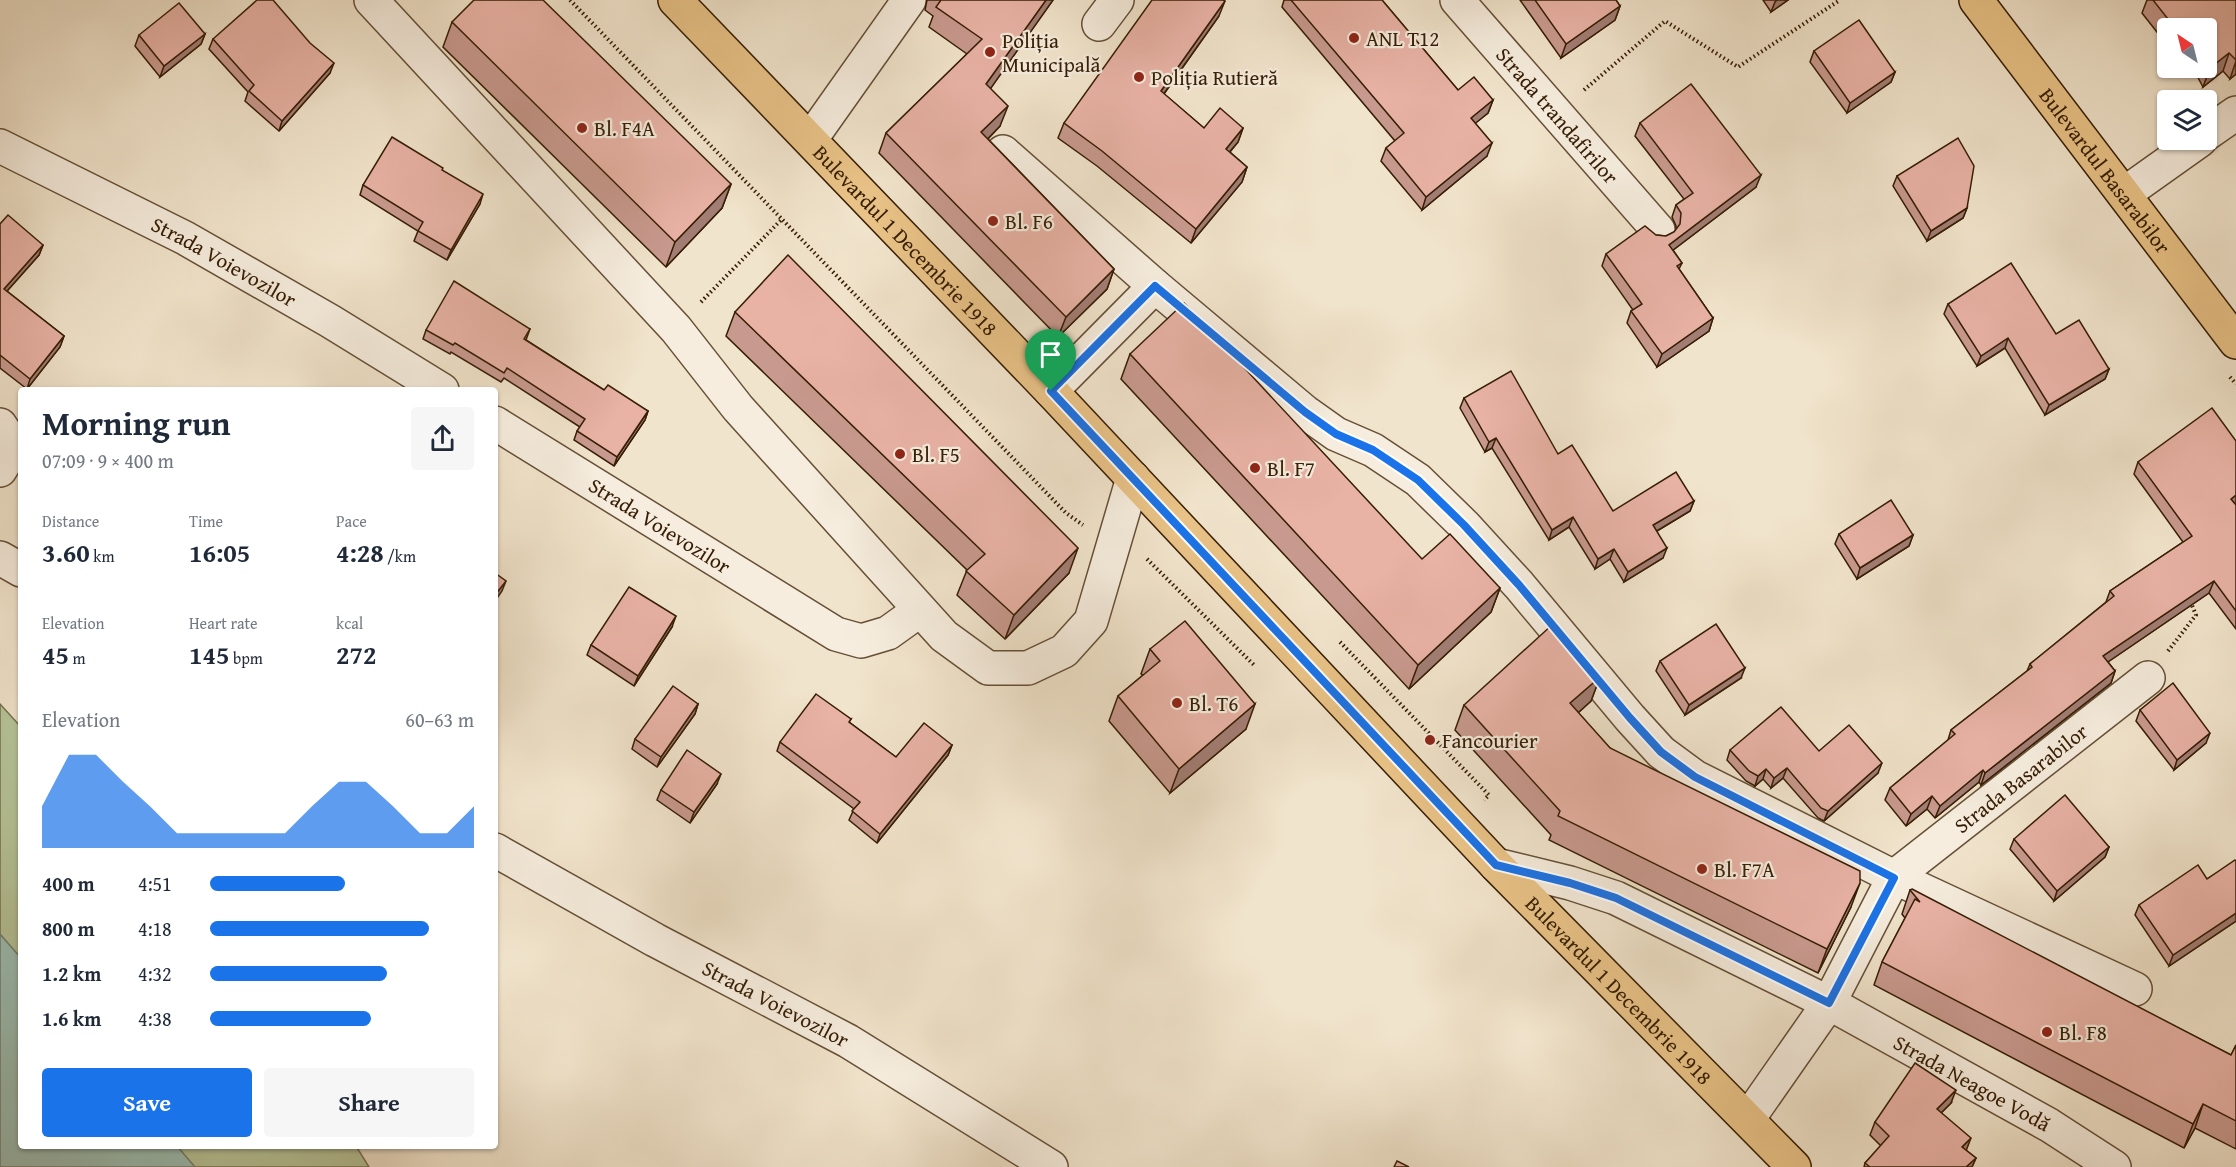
<!DOCTYPE html>
<html lang="en">
<head>
<meta charset="utf-8">
<style>
	:root { --surface:#fff; --page:#f6f6f7; --text:#1f2937; --muted:#747a83; --accent:#1a73e8 }
	body { margin:0; font-family:"Gentium Book Plus",serif; background:var(--page); color:var(--text); height:100vh; display:flex; flex-direction:column; font-size:22px; white-space:nowrap }
	* { box-sizing:border-box; margin:0 }
	p { font-size:20px; color:var(--muted) }
	.icon { flex:none; width:33px; height:33px; fill:none; stroke:currentColor; stroke-width:2; stroke-linecap:round; stroke-linejoin:round }
	.map { position:relative; flex:1; overflow:hidden }
	.sheet { position:absolute; left:18px; top:387px; width:480px; height:762px; display:flex; flex-direction:column; background:var(--surface); border-radius:6px; box-shadow:0 2px 4px #0004 }
	.sheet>* { flex:none }
	.needle { width:39px; rotate:325deg }
	.fabs { position:absolute; left:2157px; top:18px; display:grid; gap:12px }
	.fabs a { display:grid; place-items:center; width:60px; height:60px; border-radius:6px; background:var(--surface); box-shadow:0 2px 4px #0004; font-size:30px }
	.pin { position:absolute; display:grid; place-items:center; width:51px; height:51px; color:#fff; margin:-62px -26px; border-radius:50% 50% 50% 0; rotate:-45deg; box-shadow:0 0 6px #0007 }
	.pin .icon { rotate:45deg }
	.round { display:grid; place-items:center; flex:none; width:63px; height:63px; border-radius:6px; background:var(--page) }
	.headline { display:flex; align-items:center; justify-content:space-between; height:102px; padding:0 24px }
	h1 { font-size:33px; font-weight:700; line-height:45px }
	.stats { display:grid; grid-template-columns:repeat(3,1fr); gap:9px; height:102px; padding:6px 24px }
	.stats div { display:grid; align-content:center }
	.stats b { font-size:26px; font-weight:700 }
	.stats small { font-size:16px; font-weight:400 }
	.stats p { font-size:16px }
	.chart { height:168px; padding:12px 24px }
	.chart p { display:flex; justify-content:space-between }
	.chart svg { width:100%; height:108px; margin-top:6px; fill:var(--accent); opacity:.7 }
	.button { display:flex; gap:12px; margin-top:auto; padding:12px 24px }
	.button a { flex:1; height:69px; border-radius:6px; background:var(--accent); color:#fff; font-size:24px; font-weight:700; line-height:69px; text-align:center }
	.button a+a { background:var(--page); color:var(--text) }
	ul { padding:0 24px; list-style:none; font-size:20px }
	li { display:grid; grid-template-columns:96px 72px 1fr; align-items:center; height:45px }
	li i { height:15px; border-radius:8px; background:var(--accent) }
	.map>svg:first-child { display:block }
	.green { fill:#b6c59a; stroke:#76714f; stroke-width:1.5 }
	.water { fill:#9bbfb5; stroke:#737e6e; stroke-width:1.5 }
	.lines { fill:none; stroke-linecap:round; stroke-linejoin:round }
	.minor-casing { stroke:#654f36; stroke-width:36 }
	.major-casing { stroke:#361d04; stroke-width:36 }
	.path { stroke:#361d04; stroke-width:4; stroke-dasharray:1.5 3; stroke-linecap:butt }
	.minor { stroke:#f6edde; stroke-width:33 }
	.major { stroke:#e8c286; stroke-width:33 }
	.wall { fill:#c8998e; stroke:#361d04; stroke-width:1.5 }
	.shaded-wall { fill:#a27d74; stroke:#361d04; stroke-width:1.5 }
	.building { fill:#e8b2a5; stroke:#361d04; stroke-width:1.5 }
	.route-casing { stroke:#fff; stroke-width:12 }
	.route { stroke:#1a73e8; stroke-width:8 }
	.poi-dot { fill:#8f2418; stroke:#f6edde; stroke-width:2 }
	.labels { text-anchor:middle; dominant-baseline:central; stroke-width:4.5; stroke-linejoin:round; paint-order:stroke }
	.poi-label { font-size:21px; fill:#361d04; stroke:#f6edde; text-anchor:start }
	.street-label { font-size:21px; fill:#361d04; stroke:#f6edde }
</style>
</head>
<body>
<div class="map">
<svg width="2236" height="1167" viewBox="0 0 2236 1167">
	<rect width="100%" height="100%" fill="#f1e4cc"/>
	<filter id="stains"><feTurbulence type="fractalNoise" baseFrequency=".00333" numOctaves="4"/><feColorMatrix values="0 0 0 0 .2 0 0 0 0 .09 0 0 0 0 .02 0 0 0 .5 -.17"/></filter>
	<radialGradient id="worn" r=".72"><stop offset=".6" stop-color="#630" stop-opacity="0"/><stop offset="1" stop-color="#630" stop-opacity=".3"/></radialGradient>
	<polygon class="green" points="0,704 21,727 21,1146 356,1146 369,1167 0,1167"/>
	<polygon class="water" points="0,934 21,958 21,1146 177,1146 195,1167 0,1167"/>
	<g class="lines">
		<g class="minor-casing">
			<g id="minor">
				<polyline points="371,0 676,329 738,408 944,636 988,668 1028,668 1064,651 1091,621 1133,478"/>
				<path id="s1" d="M1457,0L1658,230"/>
				<polyline points="1099,24 1117,0"/>
				<polyline points="2206,134 2236,113"/>
				<polyline points="810,140 909,0"/>
				<path id="s2" d="M0,146L185,238L330,321L442,390"/>
				<polyline points="1003,152 1155,286 1305,412 1336,434 1373,450 1418,480 1464,525 1519,585 1630,718 1661,752 1695,777 1894,877 2135,989"/>
				<polyline points="2124,194 2200,140"/>
				<polyline points="1051,391 1155,286"/>
				<path id="s3" d="M495,423L836,634L861,641L888,633L920,610"/>
				<path d="M0,425C13,442 12,453 0,470"/>
				<polyline points="0,558 21,570"/>
				<path id="s4" d="M495,850L655,940L848,1041L1051,1167"/>
				<path id="s5" d="M1496,865L1570,883L1616,898L1829,1003L2049,1125L2114,1167"/>
				<path id="s6" d="M1748,1119L1829,1003L1894,877L2148,678"/>
			</g>
		</g>
		<g class="major-casing">
			<g id="major">
				<path id="s7" d="M675,0L1051,391L1496,865L1794,1167"/>
				<path id="s8" d="M1976,0L2236,342"/>
			</g>
		</g>
		<g class="path">
			<polyline points="570,0 1066,513 1083,525"/>
			<polyline points="1584,90 1665,21 1738,67 1840,0"/>
			<polyline points="701,302 782,219"/>
			<polyline points="2230,377 2236,384"/>
			<polyline points="1147,559 1254,665"/>
			<polyline points="1340,642 1489,795 1484,800"/>
			<polyline points="2168,651 2196,615 2191,603"/>
		</g>
		<use href="#minor" class="minor"/>
		<use href="#major" class="major"/>
	</g>
	<g class="wall">
		<polygon points="927,0 1053,0 990,88 1000,126 988,139 1114,269 1107,289 1058,337 879,153 886,133 967,54 929,27 933,16 925,10"/>
		<polygon points="1284,0 1382,0 1458,90 1493,100 1488,113 1475,123 1487,156 1422,210 1381,161 1386,148 1395,141 1282,7"/>
		<polygon points="1520,0 1616,0 1620,6 1615,20 1561,58"/>
		<polygon points="1763,0 1788,0 1771,12"/>
		<polygon points="2147,0 2236,0 2236,74 2230,79 2223,71 2203,87 2194,70 2189,75 2183,68 2206,68 2206,28 2168,28 2168,46 2142,13"/>
		<polygon points="1219,16 1164,94 1204,128 1243,128 1238,142 1230,152 1247,167 1242,182 1191,243 1097,166 1058,138 1064,123"/>
		<polygon points="452,22 731,184 722,208 666,267 443,47"/>
		<polygon points="205,34 201,44 160,77 135,46 139,35"/>
		<polygon points="213,39 330,73 279,131 245,101 248,92 209,49"/>
		<polygon points="1814,51 1895,72 1891,82 1847,113 1810,62"/>
		<polygon points="1640,123 1756,187 1673,250 1682,263 1679,269 1713,318 1709,331 1657,367 1627,323 1631,311 1633,310 1602,266 1606,254 1656,235 1666,236 1674,232 1676,230 1676,226 1672,217 1676,205 1684,199 1635,136"/>
		<polygon points="443,171 480,204 447,260 414,241 418,231 360,195 363,185"/>
		<polygon points="1897,176 1967,208 1963,218 1927,241 1893,186"/>
		<polygon points="0,224 43,245 39,255 7,291 64,336 60,347 27,389 0,368"/>
		<polygon points="1948,304 2056,334 2109,369 2105,379 2045,415 2005,348 1977,366 1944,314"/>
		<polygon points="735,312 1069,573 1005,639 957,595 967,570 726,336"/>
		<polygon points="530,329 526,340 604,390 648,411 645,420 614,466 574,440 577,431 580,427 504,378 501,382 451,352 450,354 423,339 426,330"/>
		<polygon points="1130,354 1422,559 1500,588 1491,612 1409,689 1121,379"/>
		<polygon points="1464,398 1558,454 1613,511 1694,501 1690,511 1657,531 1663,558 1624,582 1610,559 1595,569 1569,527 1549,540 1492,448 1485,452 1460,408"/>
		<polygon points="2236,441 2236,629 2209,593 2108,662 2115,671 2111,683 1981,785 1979,782 1935,818 1927,809 1906,826 1885,800 1890,788 1948,740 1951,730 2027,671 2030,664 2106,602 2110,591 2183,542 2134,474 2138,462"/>
		<polygon points="1839,534 1913,535 1909,546 1857,579 1835,544"/>
		<polygon points="672,627 634,686 587,655 591,645"/>
		<polygon points="1150,649 1246,729 1170,793 1109,721 1118,696 1143,675 1141,674"/>
		<polygon points="1660,661 1741,678 1685,715 1656,671"/>
		<polygon points="1600,677 1591,701 1578,713 1610,748 1851,907 1818,973 1549,840 1551,835 1455,730 1464,705"/>
		<polygon points="698,704 695,714 657,767 632,749 635,739"/>
		<polygon points="2140,710 2206,743 2174,770 2136,721"/>
		<polygon points="851,719 849,722 896,757 952,745 948,755 877,843 849,820 854,809 777,751 780,742"/>
		<polygon points="1730,750 1819,751 1878,773 1824,821 1818,818 1783,778 1771,788 1763,779 1755,786 1746,781 1727,760"/>
		<polygon points="717,784 690,823 657,800 661,790"/>
		<polygon points="2014,839 2109,847 2105,857 2054,901 2010,849"/>
		<polygon points="2236,861 2236,921 2169,966 2135,915 2139,905 2207,879"/>
		<polygon points="1910,890 2231,1055 2236,1045 2236,1149 2195,1128 2184,1148 1874,985 1882,962 1905,918 1902,914"/>
		<polygon points="1951,1103 1941,1113 1966,1150 1976,1158 1972,1167 1864,1167 1865,1163 1881,1146 1870,1135 1875,1122"/>
	</g>
	<g class="shaded-wall">
		<polygon points="1046,0 1053,0 979,105 986,84"/>
		<polygon points="1777,0 1788,0 1771,12 1775,2"/>
		<polygon points="1225,1 1219,16 1155,106 1161,91"/>
		<polygon points="1620,6 1615,20 1561,58 1566,44"/>
		<polygon points="205,34 201,44 160,77 164,66"/>
		<polygon points="2229,53 2223,71 2203,87 2210,68"/>
		<polygon points="2236,61 2236,74 2230,79"/>
		<polygon points="334,63 330,73 279,131 282,121"/>
		<polygon points="2191,68 2195,68 2194,70 2189,75"/>
		<polygon points="1895,72 1891,82 1847,113 1850,103"/>
		<polygon points="1493,100 1488,113 1466,131 1471,118"/>
		<polygon points="1008,106 1000,126 974,153 981,132"/>
		<polygon points="1243,128 1238,142 1220,163 1226,149"/>
		<polygon points="1492,143 1487,156 1422,210 1426,197"/>
		<polygon points="1247,167 1242,182 1191,243 1196,229"/>
		<polygon points="1761,175 1756,187 1664,257 1669,245"/>
		<polygon points="731,184 722,208 666,267 675,242"/>
		<polygon points="483,194 480,204 447,260 451,250"/>
		<polygon points="1967,208 1963,218 1927,241 1931,231"/>
		<polygon points="43,245 39,255 0,299 4,289"/>
		<polygon points="1114,269 1107,289 1058,337 1066,317"/>
		<polygon points="1713,318 1709,331 1657,367 1662,354"/>
		<polygon points="64,336 60,347 27,389 30,379"/>
		<polygon points="2008,338 2005,348 1977,366 1981,356"/>
		<polygon points="2109,369 2105,379 2045,415 2049,405"/>
		<polygon points="648,411 645,420 614,466 617,457"/>
		<polygon points="1496,438 1492,448 1485,452 1489,442"/>
		<polygon points="2236,495 2236,504 2227,511 2231,499"/>
		<polygon points="1694,501 1690,511 1650,535 1653,525"/>
		<polygon points="1573,517 1569,527 1549,540 1552,530"/>
		<polygon points="1913,535 1909,546 1857,579 1860,568"/>
		<polygon points="1078,548 1069,573 1005,639 1014,615"/>
		<polygon points="1667,548 1663,558 1624,582 1628,572"/>
		<polygon points="1614,549 1610,559 1595,569 1598,559"/>
		<polygon points="506,581 502,591 495,601 495,595"/>
		<polygon points="2214,581 2209,593 2099,668 2103,656"/>
		<polygon points="1500,588 1491,612 1409,689 1418,665"/>
		<polygon points="676,616 672,627 634,686 638,676"/>
		<polygon points="1745,668 1741,678 1685,715 1689,705"/>
		<polygon points="2115,671 2111,683 1981,785 1985,773"/>
		<polygon points="1600,677 1591,701 1561,728 1570,703"/>
		<polygon points="698,704 695,714 657,767 661,757"/>
		<polygon points="1255,704 1246,729 1170,793 1179,769"/>
		<polygon points="2210,733 2206,743 2174,770 2177,760"/>
		<polygon points="952,745 948,755 877,843 880,834"/>
		<polygon points="1882,763 1878,773 1824,821 1828,811"/>
		<polygon points="1787,768 1783,778 1771,788 1774,778"/>
		<polygon points="1766,769 1763,779 1755,786 1758,776"/>
		<polygon points="1983,770 1979,782 1935,818 1940,806"/>
		<polygon points="721,774 717,784 690,823 694,812"/>
		<polygon points="1932,796 1927,809 1906,826 1911,814"/>
		<polygon points="2109,847 2105,857 2054,901 2057,891"/>
		<polygon points="1860,883 1851,907 1818,973 1827,949"/>
		<polygon points="2236,913 2236,921 2169,966 2173,955"/>
		<polygon points="1956,1090 1951,1103 1932,1122 1937,1109"/>
		<polygon points="2203,1104 2195,1128 2184,1148 2193,1124"/>
		<polygon points="1971,1138 1966,1151 1962,1147"/>
		<polygon points="1976,1158 1972,1167 1966,1167"/>
	</g>
	<g class="building">
		<polygon points="257,0 273,0 310,43 334,63 282,121 249,91 254,85 213,39"/>
		<polygon points="474,0 543,0 731,184 675,242 452,22"/>
		<polygon points="941,0 1046,0 986,84 1008,106 981,132 1114,269 1066,317 886,133 982,39 936,7"/>
		<polygon points="1152,0 1223,0 1225,1 1161,91 1204,128 1220,108 1243,128 1226,149 1247,167 1196,229 1102,151 1064,123"/>
		<polygon points="1291,0 1382,0 1458,90 1474,77 1493,100 1471,118 1492,143 1426,197 1386,148 1404,133"/>
		<polygon points="1535,0 1616,0 1620,6 1566,44"/>
		<polygon points="2153,0 2236,0 2236,60 2229,53 2210,68 2206,62 2206,28 2175,28"/>
		<polygon points="179,3 205,34 164,66 139,35"/>
		<polygon points="1859,20 1895,72 1850,103 1814,51"/>
		<polygon points="1691,84 1761,175 1669,245 1682,263 1677,266 1713,318 1662,354 1631,311 1642,304 1606,254 1645,226 1656,235 1666,236 1674,232 1680,224 1681,213 1676,205 1693,193 1640,123"/>
		<polygon points="392,137 443,168 442,170 483,194 451,250 418,231 423,222 363,185"/>
		<polygon points="1958,138 1974,166 1967,208 1931,231 1897,176"/>
		<polygon points="8,215 43,245 4,289 64,336 30,379 0,355 0,224"/>
		<polygon points="788,255 1078,548 1014,615 966,571 985,554 735,312"/>
		<polygon points="2011,263 2056,334 2079,320 2109,369 2049,405 2008,338 1981,356 1948,304"/>
		<polygon points="454,281 530,329 524,339 604,390 608,385 648,411 617,457 577,431 585,419 507,368 504,373 455,343 453,345 426,330"/>
		<polygon points="1184,303 1422,559 1450,534 1500,588 1418,665 1130,354"/>
		<polygon points="1511,371 1558,454 1572,445 1613,511 1676,472 1694,501 1653,525 1667,548 1628,572 1614,549 1598,559 1573,517 1552,530 1496,438 1489,442 1464,398"/>
		<polygon points="2212,408 2236,441 2236,495 2231,499 2236,505 2236,611 2214,581 2103,656 2115,671 1985,773 1983,770 1940,806 1932,796 1911,814 1890,788 1955,734 1951,730 2032,667 2030,664 2114,596 2110,591 2192,536 2138,462"/>
		<polygon points="1891,500 1913,535 1860,568 1839,534"/>
		<polygon points="495,573 506,581 495,595"/>
		<polygon points="629,587 676,616 638,676 591,645"/>
		<polygon points="1185,621 1255,704 1179,769 1118,696 1160,661 1150,649"/>
		<polygon points="1553,624 1600,677 1570,703 1610,748 1860,871 1860,883 1827,949 1558,816 1560,811 1464,705"/>
		<polygon points="1716,624 1745,668 1689,705 1660,661"/>
		<polygon points="2173,683 2210,733 2177,760 2140,710"/>
		<polygon points="673,686 698,704 661,757 635,739"/>
		<polygon points="816,694 851,719 849,722 896,757 924,723 952,745 880,834 852,811 860,802 780,742"/>
		<polygon points="1781,707 1819,751 1849,725 1882,763 1828,811 1821,808 1787,768 1774,778 1766,769 1758,776 1749,771 1730,750"/>
		<polygon points="687,750 721,774 694,812 661,790"/>
		<polygon points="2065,795 2109,847 2057,891 2014,839"/>
		<polygon points="2235,860 2236,861 2236,913 2173,955 2139,905 2198,865 2207,879"/>
		<polygon points="1912,889 2231,1055 2236,1045 2236,1121 2203,1104 2193,1124 1882,962 1915,899 1920,902 1910,890"/>
		<polygon points="1915,1063 1956,1090 1937,1109 1971,1138 1962,1147 1976,1158 1966,1167 1870,1167 1865,1163 1889,1136 1875,1122"/>
		<polygon points="1397,1161 1409,1167 1394,1167"/>
	</g>
	<g class="lines">
		<g class="route-casing">
			<polygon id="route" points="1155,286 1305,412 1336,434 1373,450 1418,480 1464,525 1519,585 1630,718 1661,752 1695,777 1894,878 1829,1003 1616,898 1570,883 1496,865 1051,391"/>
		</g>
		<use href="#route" class="route"/>
	</g>
	<g class="poi-dot">
		<circle cx="1354" cy="38" r="6"/>
		<circle cx="990" cy="52" r="6"/>
		<circle cx="1139" cy="77" r="6"/>
		<circle cx="582" cy="128" r="6"/>
		<circle cx="993" cy="221" r="6"/>
		<circle cx="900" cy="454" r="6"/>
		<circle cx="1255" cy="468" r="6"/>
		<circle cx="1177" cy="703" r="6"/>
		<circle cx="1430" cy="740" r="6"/>
		<circle cx="1702" cy="869" r="6"/>
		<circle cx="2047" cy="1032" r="6"/>
	</g>
	<g class="labels">
		<g class="poi-label">
			<text x="1366" y="38">ANL T12</text>
			<text x="1002" y="40">Poliția<tspan x="1002" dy="24">Municipală</tspan></text>
			<text x="1151" y="77">Poliția Rutieră</text>
			<text x="594" y="128">Bl. F4A</text>
			<text x="1005" y="221">Bl. F6</text>
			<text x="912" y="454">Bl. F5</text>
			<text x="1267" y="468">Bl. F7</text>
			<text x="1189" y="703">Bl. T6</text>
			<text x="1442" y="740">Fancourier</text>
			<text x="1714" y="869">Bl. F7A</text>
			<text x="2059" y="1032">Bl. F8</text>
		</g>
		<g class="street-label">
			<text stroke="none"><textPath href="#s1" startOffset="153">Strada trandafirilor</textPath></text>
			<text stroke="none"><textPath href="#s8" startOffset="214">Bulevardul Basarabilor</textPath></text>
			<text stroke="none"><textPath href="#s7" startOffset="333">Bulevardul 1 Decembrie 1918</textPath></text>
			<text stroke="none"><textPath href="#s2" startOffset="252">Strada Voievozilor</textPath></text>
			<text stroke="none"><textPath href="#s3" startOffset="194">Strada Voievozilor</textPath></text>
			<text stroke="none"><textPath href="#s6" startOffset="444">Strada Basarabilor</textPath></text>
			<text stroke="none"><textPath href="#s7" startOffset="1368">Bulevardul 1 Decembrie 1918</textPath></text>
			<text stroke="none"><textPath href="#s4" startOffset="320">Strada Voievozilor</textPath></text>
			<text stroke="none"><textPath href="#s5" startOffset="526">Strada Neagoe Vodă</textPath></text>
		</g>
	</g>
	<rect width="100%" height="100%" filter="url(#stains)"/>
	<rect width="100%" height="100%" fill="url(#worn)"/>
</svg>
<div class="fabs">
<a><svg class="needle" viewBox="-14 -14 28 28"><path d="M0-13l5 13h-10z" fill="#e53935"/><path d="M0 13l5-13h-10z" fill="#747a83"/></svg></a>
<a><svg class="icon" aria-label="layers" viewBox="0 0 24 24"><path d="M12 4l9 5-9 5-9-5zM3 14l9 5 9-5"/></svg></a>
</div>
<div class="pin" style="left:1051px;top:391px;background:#1e9e55"><svg class="icon" aria-label="arrive" viewBox="0 0 24 24"><path d="M6 21V4h12l-3 4 3 4H6"/></svg></div>
<section class="sheet">
<div class="headline"><div><h1>Morning run</h1><p>07:09 · 9 × 400 m</p></div><a class="round"><svg class="icon" aria-label="share" viewBox="0 0 24 24"><path d="M12 15V3M7 8l5-5 5 5M5 13v7h14v-7"/></svg></a></div>
<div class="stats">
<div><p>Distance</p><b>3.60<small> km</small></b></div>
<div><p>Time</p><b>16:05</b></div>
<div><p>Pace</p><b>4:28<small> /km</small></b></div>
</div>
<div class="stats">
<div><p>Elevation</p><b>45<small> m</small></b></div>
<div><p>Heart rate</p><b>145<small> bpm</small></b></div>
<div><p>kcal</p><b>272</b></div>
</div>
<div class="chart"><p><span>Elevation</span>60–63 m</p>
<svg viewBox="0 0 160 44" preserveAspectRatio="none"><path d="M0 44V27L10 6L20 6L30 17L40 27L50 38L60 38L70 38L80 38L90 38L100 27L110 17L120 17L130 27L140 38L150 38L160 27V44z"/></svg>
</div>
<ul>
<li><b>400 m</b>4:51<i style="width:51%"></i></li>
<li><b>800 m</b>4:18<i style="width:83%"></i></li>
<li><b>1.2 km</b>4:32<i style="width:67%"></i></li>
<li><b>1.6 km</b>4:38<i style="width:61%"></i></li>
</ul>
<div class="button"><a>Save</a><a>Share</a></div>
</section>
</div>
</body>
</html>
